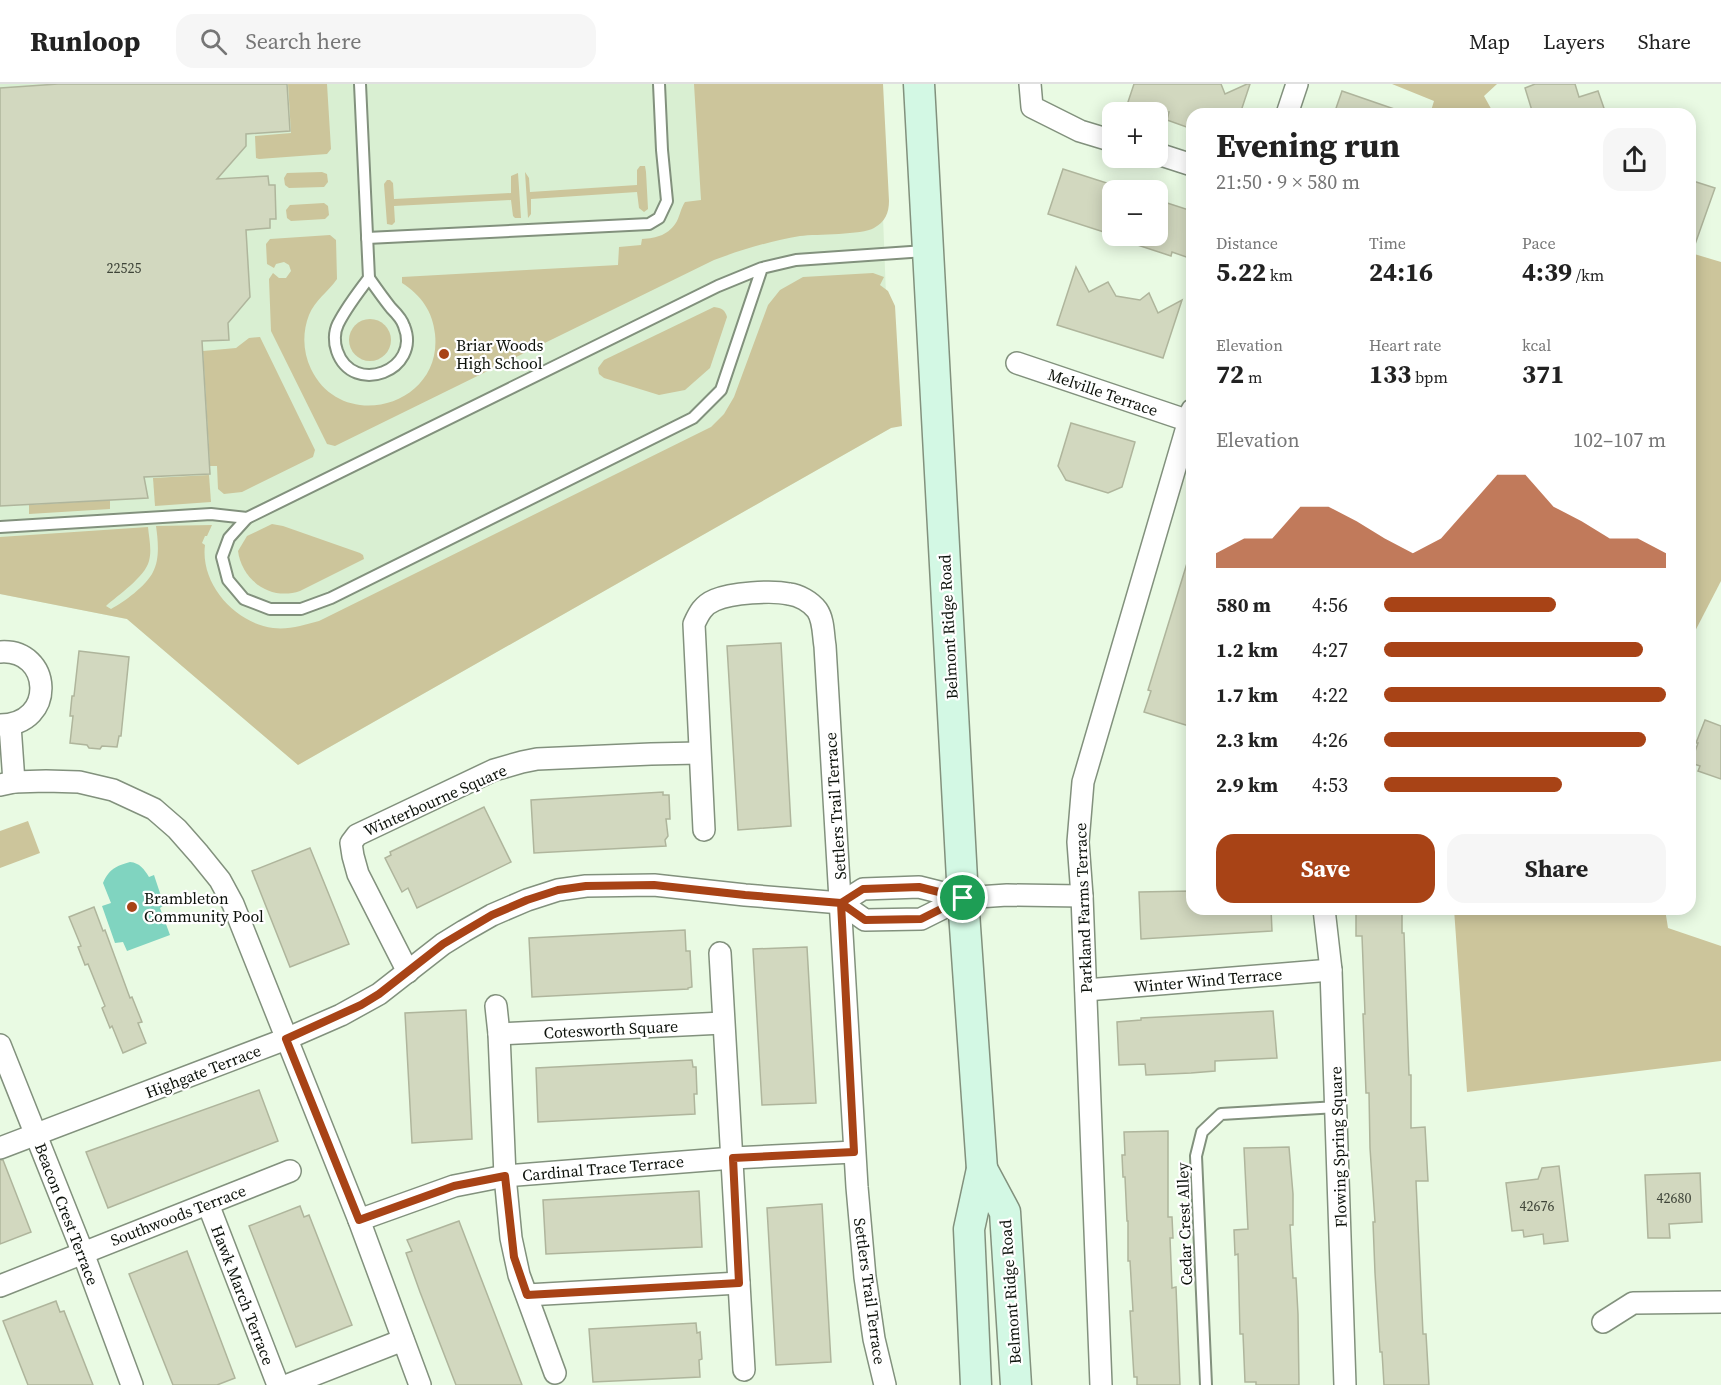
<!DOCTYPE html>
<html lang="en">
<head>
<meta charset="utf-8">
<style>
	:root { --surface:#fff; --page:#f6f6f6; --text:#222; --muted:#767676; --line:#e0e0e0; --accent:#a84316 }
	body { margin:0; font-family:"Source Serif 4",serif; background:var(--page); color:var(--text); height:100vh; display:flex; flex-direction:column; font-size:22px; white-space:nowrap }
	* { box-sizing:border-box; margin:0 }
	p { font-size:20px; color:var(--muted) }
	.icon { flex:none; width:33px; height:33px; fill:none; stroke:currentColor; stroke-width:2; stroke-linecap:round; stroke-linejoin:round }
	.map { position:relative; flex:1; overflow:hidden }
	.panel { position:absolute; left:1186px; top:24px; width:510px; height:807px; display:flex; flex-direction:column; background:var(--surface); border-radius:18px; box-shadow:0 3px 15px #0003 }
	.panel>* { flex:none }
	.fabs { position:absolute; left:1102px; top:18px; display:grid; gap:12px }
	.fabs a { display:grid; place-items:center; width:66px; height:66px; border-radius:12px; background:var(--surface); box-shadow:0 3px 15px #0003; font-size:30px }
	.pin { position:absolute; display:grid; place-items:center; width:51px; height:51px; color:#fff; margin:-26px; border:3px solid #fff; border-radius:50%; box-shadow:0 2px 6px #0007 }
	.round { display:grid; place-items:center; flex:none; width:63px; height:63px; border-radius:18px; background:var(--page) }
	.head { display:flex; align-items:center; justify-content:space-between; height:102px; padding:0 30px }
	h1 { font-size:33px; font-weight:700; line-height:45px }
	.stats { display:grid; grid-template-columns:repeat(3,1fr); gap:9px; height:102px; padding:6px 30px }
	.stats div { display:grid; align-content:center }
	.stats b { font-size:26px; font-weight:700 }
	.stats small { font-size:16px; font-weight:400 }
	.stats p { font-size:16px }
	.chart { height:168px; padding:12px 30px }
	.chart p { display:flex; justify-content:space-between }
	.chart svg { width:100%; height:108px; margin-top:6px; fill:var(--accent); opacity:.7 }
	.cta { display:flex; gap:12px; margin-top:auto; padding:12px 30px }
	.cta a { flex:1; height:69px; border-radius:18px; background:var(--accent); color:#fff; font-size:24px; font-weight:700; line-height:69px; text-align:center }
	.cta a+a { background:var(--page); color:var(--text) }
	ul { padding:0 30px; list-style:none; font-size:20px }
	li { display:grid; grid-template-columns:96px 72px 1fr; align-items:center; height:45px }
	li i { height:15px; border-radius:8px; background:var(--accent) }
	header { display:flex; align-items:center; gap:36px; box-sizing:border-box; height:84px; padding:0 30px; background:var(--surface); border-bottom:2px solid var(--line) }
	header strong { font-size:28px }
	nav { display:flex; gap:33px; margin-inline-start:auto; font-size:21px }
	.search { width:420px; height:54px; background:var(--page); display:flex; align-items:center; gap:15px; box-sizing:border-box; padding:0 21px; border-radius:18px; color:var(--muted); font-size:22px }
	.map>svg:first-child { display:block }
	.built { fill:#d9efd2 }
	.green { fill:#ccc59b }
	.water { fill:#80d4c0 }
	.building { fill:#d2d8bf; stroke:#afb59c; stroke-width:1.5 }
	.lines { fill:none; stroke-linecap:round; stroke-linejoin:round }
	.lane-casing { stroke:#82917d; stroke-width:14 }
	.street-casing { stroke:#82917d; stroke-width:24 }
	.secondary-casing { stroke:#82917d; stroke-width:33 }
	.lane { stroke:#fff; stroke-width:10 }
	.street { stroke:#fff; stroke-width:21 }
	.secondary { stroke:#d3f8e4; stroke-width:30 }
	.route-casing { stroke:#fff; stroke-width:12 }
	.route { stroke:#a84316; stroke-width:8 }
	.poi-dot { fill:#a84316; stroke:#fff; stroke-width:2 }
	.labels { text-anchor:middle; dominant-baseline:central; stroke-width:4.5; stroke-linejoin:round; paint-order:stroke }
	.number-label { font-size:14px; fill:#3e4438 }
	.poi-label { font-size:16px; fill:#0d120b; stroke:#fff; text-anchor:start }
	.street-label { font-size:16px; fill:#0d120b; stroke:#fff }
</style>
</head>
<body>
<header>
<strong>Runloop</strong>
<div class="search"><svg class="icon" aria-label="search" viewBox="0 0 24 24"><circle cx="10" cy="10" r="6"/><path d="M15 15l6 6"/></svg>Search here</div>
<nav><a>Map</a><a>Layers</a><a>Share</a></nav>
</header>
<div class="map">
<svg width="1721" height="1301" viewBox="0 0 1721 1301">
	<rect width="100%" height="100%" fill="#e9fae3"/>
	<polygon class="built" points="0,0 878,0 891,344 298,681 127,535 0,510"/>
	<g class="green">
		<polygon points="288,0 327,0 331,65 327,70 259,75 256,74 255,52 291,49"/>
		<path d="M694,0H883L889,117C889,129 885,138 874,144C862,151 817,150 800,152C770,157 741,166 714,176L335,362L327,360L271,247L269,195L273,189L279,194H286L291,187L289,181L284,178L276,180L274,184L267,180L266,160L270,155L330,151L336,156L337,195C328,208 315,216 309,231C302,249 303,268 311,285C342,350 443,322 435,250C433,228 421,211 402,199V193L618,181L619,163L641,161L642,155C657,154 669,151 677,137C680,131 681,124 685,118L701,116Z"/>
		<polygon points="1392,0 1497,0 1484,12 1494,30 1430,30 1434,17"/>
		<polygon points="640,82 645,82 646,88 648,125 644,128 639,124 637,108 531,115 531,130 528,134 525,88 529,94 530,108 637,101 637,86"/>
		<polygon points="322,88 327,90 328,98 324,103 289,104 285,101 284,94 287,89"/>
		<polygon points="518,89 521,134 515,134 513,132 511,116 394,122 395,138 392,141 387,140 384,100 387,96 390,96 393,99 394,115 511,109 511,92"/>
		<polygon points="324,119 328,122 329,131 325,135 291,137 287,134 286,126 290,121"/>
		<polygon points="1691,169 1721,178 1721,497 1691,555"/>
		<path d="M873,189L884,193L880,201L888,207L895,222L902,342L891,344L298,681L127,535L0,510V453L148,443C149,454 152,466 149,477C145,493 118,511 106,522L111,525C124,518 146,502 153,488C160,475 158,456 156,442L212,441L207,452H205L202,459L205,461C200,500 235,539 273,544C289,546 304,541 319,537L711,343L724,330L734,313L768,221L780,206L803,193Z"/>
		<path d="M714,223C722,224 725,226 727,233L710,284L685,306L659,311L604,294L599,290L598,284L604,276Z"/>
		<circle cx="370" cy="256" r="21"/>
		<polygon points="260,253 315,366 313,373 242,408 224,410 218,405 217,382 210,382 203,267 236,264 249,254"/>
		<polygon points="209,391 211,418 155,422 153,394"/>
		<polygon points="110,416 110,425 29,430 29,421"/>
		<path d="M272,440L283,442L360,469L363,471L364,475L300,507C271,517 242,497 238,467L247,452Z"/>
		<polygon points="28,737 40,769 0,784 0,747"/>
		<polygon points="1454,825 1665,825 1668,844 1721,862 1721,977 1467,1008"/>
	</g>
	<path class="water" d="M130,778C140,779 144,785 149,793L154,791L164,821L160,824L170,851L127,867L123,858L115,859L102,822L111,819L103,799C109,785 116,782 130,778Z"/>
	<g class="building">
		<polygon points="58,0 287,0 290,47 246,50 246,62 217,95 268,92 269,101 275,101 276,135 270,135 270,144 246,146 250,213 228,239 229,256 202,257 210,390 144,393 148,414 0,422 0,4"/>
		<polygon points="1134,0 1221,0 1225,10 1247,0 1250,0 1240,30 1192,30 1192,45 1167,36 1169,28 1158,28 1158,19 1154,28 1139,28 1126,24"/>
		<polygon points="1535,0 1575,0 1579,13 1598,7 1606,30 1533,30 1525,4"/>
		<polygon points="1342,7 1400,27 1399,30 1334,30"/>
		<polygon points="1063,85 1113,101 1113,151 1048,130"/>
		<polygon points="1690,96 1715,104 1693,166 1690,165"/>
		<polygon points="1158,116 1192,127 1192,175 1172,168 1171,172 1119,155 1119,152 1158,152"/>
		<polygon points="1076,183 1089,208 1108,198 1116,212 1140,216 1149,209 1158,229 1182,216 1163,274 1057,241"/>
		<polygon points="1071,339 1135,358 1122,403 1108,409 1066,396 1058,382"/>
		<polygon points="1188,476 1192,477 1192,643 1144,628 1151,607 1148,606"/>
		<polygon points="781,559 791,742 738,746 727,562"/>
		<polygon points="79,567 129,573 121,652 119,652 117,663 102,662 100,665 89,664 87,661 70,659 73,632 70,632 72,612 74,612"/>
		<polygon points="1705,636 1721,642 1721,695 1698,687 1700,682 1691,679 1698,659 1696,659"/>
		<polygon points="663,708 663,711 669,711 670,735 666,735 668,752 665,756 666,762 534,769 531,716"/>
		<polygon points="484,723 511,778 417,824 408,804 402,808 385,774 391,771 390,768"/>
		<polygon points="310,764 349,860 290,883 252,787"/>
		<polygon points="1192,807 1192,825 1271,825 1272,847 1141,855 1139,808"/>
		<polygon points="94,823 103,847 105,846 130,914 132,913 142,938 138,939 146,959 123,969 112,942 110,944 102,924 105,922 88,880 85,881 78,863 81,862 69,833"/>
		<polygon points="1356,825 1402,825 1402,849 1404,849 1409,991 1411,991 1411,1044 1425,1043 1428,1097 1416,1097 1423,1250 1426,1250 1429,1301 1384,1301 1382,1268 1380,1268 1375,1189 1373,1138 1375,1138 1370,1064 1369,1009 1366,1009 1363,930 1365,930 1362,852 1356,852"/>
		<polygon points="685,846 686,867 690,867 692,903 688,904 688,905 532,913 529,854"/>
		<polygon points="807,863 816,1019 762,1021 753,865"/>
		<polygon points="466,926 472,1055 412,1059 405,929"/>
		<polygon points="1273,927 1277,974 1215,977 1215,987 1191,989 1146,991 1145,980 1119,981 1117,938 1141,936 1141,934"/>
		<polygon points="692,976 693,983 696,983 697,1010 694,1010 695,1030 538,1038 536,984"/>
		<polygon points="259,1006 278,1057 108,1124 86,1068"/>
		<polygon points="1168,1047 1168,1133 1172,1133 1173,1154 1170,1154 1172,1204 1176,1203 1180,1301 1137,1301 1137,1293 1134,1293 1130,1227 1133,1227 1130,1177 1128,1177 1128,1137 1127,1137 1125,1093 1123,1093 1122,1071 1125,1071 1124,1048"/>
		<polygon points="1289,1063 1293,1110 1293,1141 1290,1141 1293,1194 1296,1194 1298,1230 1299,1301 1256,1301 1256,1298 1245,1298 1243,1250 1240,1250 1238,1170 1235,1171 1234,1146 1248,1145 1244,1064"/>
		<polygon points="0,1076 3,1076 31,1148 0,1160"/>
		<polygon points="1559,1082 1568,1157 1544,1160 1543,1150 1524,1153 1523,1146 1512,1147 1506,1099 1538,1095 1542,1084"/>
		<polygon points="1700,1089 1702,1138 1669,1140 1670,1154 1648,1154 1645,1091"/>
		<polygon points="699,1107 702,1163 546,1170 543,1116"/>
		<polygon points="822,1120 831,1278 776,1281 767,1124"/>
		<polygon points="300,1122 304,1133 309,1131 352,1241 296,1263 249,1142"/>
		<polygon points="459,1137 522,1301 456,1301 420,1208 406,1169 412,1167 407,1156"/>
		<polygon points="187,1167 235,1294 217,1301 173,1301 129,1190"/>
		<polygon points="56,1217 60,1228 64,1227 93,1301 28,1301 3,1237"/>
		<polygon points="696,1239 697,1249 700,1248 702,1275 699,1276 700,1293 593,1298 589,1245"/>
	</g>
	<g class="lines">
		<g class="lane-casing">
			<g id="lane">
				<polyline points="360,0 369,194"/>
				<polyline points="367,154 649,140 659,134 667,117 662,66 659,0"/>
				<polyline points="762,184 721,306 693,334 331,514 301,525 270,525 244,515 228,496 222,473 229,454 247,434 718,202 762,184 796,176 925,167"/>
				<path d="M369,194C376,204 383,214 391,224C396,229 402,235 404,242C422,286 353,313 337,267C334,259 334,248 338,240C345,226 359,207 369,194Z"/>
				<polyline points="0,443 211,430 247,434"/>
				<polyline points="1206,1301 1196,1072 1202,1048 1221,1030 1337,1023"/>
			</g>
		</g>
		<g class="street-casing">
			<g id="street">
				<polyline points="1030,0 1032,23 1080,47 1113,57"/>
				<polyline points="1287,30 1297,0"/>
				<polyline points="1158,70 1192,81"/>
				<polyline points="1017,279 1189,337"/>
				<path d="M0,568C52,564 57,641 0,641"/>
				<polyline points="10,641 14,698"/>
				<polyline points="0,701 14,698 46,697 79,698 113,706 154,725 177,745 199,770 220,796 233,820 359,1136 420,1301"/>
				<path d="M704,746L694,540C699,529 703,521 715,516C731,509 772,506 789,510C799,511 811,518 817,526C824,536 823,551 825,562L857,1103L865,1193L874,1255L885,1301"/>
				<polyline points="841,819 863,805 919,803 963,814 1007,811 1082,812"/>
				<polyline points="1324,825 1331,886 1345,1301"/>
				<polyline points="720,869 744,1286"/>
				<polyline points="408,888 358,790 353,772 351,759 357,751 494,686 522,678 537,675 651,670 699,669"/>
				<polyline points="1086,906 1331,886"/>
				<polyline points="496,922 499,950 505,1092 511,1154 519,1191 555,1289"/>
				<polyline points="499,950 723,939"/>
				<polyline points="0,961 83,1169 132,1301"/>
				<polyline points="0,1064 286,955 341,931 379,910 443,860 464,847 492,831 527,816 558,806 586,802 654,801 745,811 841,819 865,836 921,835 963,814"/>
				<polyline points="208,1120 278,1301"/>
				<polyline points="359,1136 454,1102 505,1092 733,1074 854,1068"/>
				<polyline points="0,1202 290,1087"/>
				<polyline points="527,1211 739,1199"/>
				<polyline points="1603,1238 1633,1219 1721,1218"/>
				<polyline points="288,1301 403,1256"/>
				<polyline points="1101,1301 1082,812 1078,758 1083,698 1192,326"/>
			</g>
		</g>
		<g class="secondary-casing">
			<g id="secondary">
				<polyline points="919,0 963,814 982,1085 969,1145 976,1301"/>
				<polyline points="982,1085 1005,1128 1016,1301"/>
			</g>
		</g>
		<use href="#lane" class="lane"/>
		<use href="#street" class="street"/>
		<use href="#secondary" class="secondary"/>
	</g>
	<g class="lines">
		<g class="route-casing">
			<polyline id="route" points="963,814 919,803 863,805 841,819 745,811 654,801 586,802 558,806 527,816 492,831 443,860 379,910 361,921 286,955 359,1136 454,1102 505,1092 514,1173 527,1211 739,1199 733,1074 854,1068 841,819 865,836 921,835 963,814"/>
		</g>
		<use href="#route" class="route"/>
	</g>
	<g class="poi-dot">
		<circle cx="444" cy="270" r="6"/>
		<circle cx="132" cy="823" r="6"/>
	</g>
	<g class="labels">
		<g class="number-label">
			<text x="124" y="184">22525</text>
			<text x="1674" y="1114">42680</text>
			<text x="1537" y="1122">42676</text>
		</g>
		<g class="poi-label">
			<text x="456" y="261">Briar Woods<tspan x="456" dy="18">High School</tspan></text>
			<text x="144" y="814">Brambleton<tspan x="144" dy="18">Community Pool</tspan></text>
		</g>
		<g class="street-label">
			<text transform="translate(1103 308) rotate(19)">Melville Terrace</text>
			<text transform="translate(948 543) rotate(-93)">Belmont Ridge Road</text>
			<text transform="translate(435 716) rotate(-24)">Winterbourne Square</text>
			<text transform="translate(835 722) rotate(-94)">Settlers Trail Terrace</text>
			<text transform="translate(1083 824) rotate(-92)">Parkland Farms Terrace</text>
			<text transform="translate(1208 896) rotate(-5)">Winter Wind Terrace</text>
			<text transform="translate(611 945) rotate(-3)">Cotesworth Square</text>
			<text transform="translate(203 987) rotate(-21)">Highgate Terrace</text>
			<text transform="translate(1338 1063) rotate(-92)">Flowing Spring Square</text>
			<text transform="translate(603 1084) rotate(-5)">Cardinal Trace Terrace</text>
			<text transform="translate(67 1130) rotate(69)">Beacon Crest Terrace</text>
			<text transform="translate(178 1131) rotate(-21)">Southwoods Terrace</text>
			<text transform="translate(1184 1140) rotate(-92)">Cedar Crest Alley</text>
			<text transform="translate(870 1207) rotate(82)">Settlers Trail Terrace</text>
			<text transform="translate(1010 1208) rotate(-94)">Belmont Ridge Road</text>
			<text transform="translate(243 1211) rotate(69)">Hawk March Terrace</text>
		</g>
	</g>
</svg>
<div class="fabs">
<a>+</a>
<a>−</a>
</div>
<div class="pin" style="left:963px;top:814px;background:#1e9e55"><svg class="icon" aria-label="arrive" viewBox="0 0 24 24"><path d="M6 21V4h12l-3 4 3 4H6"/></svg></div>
<section class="panel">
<div class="head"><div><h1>Evening run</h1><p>21:50 · 9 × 580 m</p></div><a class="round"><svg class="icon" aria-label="share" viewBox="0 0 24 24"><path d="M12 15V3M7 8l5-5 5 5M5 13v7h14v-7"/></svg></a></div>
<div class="stats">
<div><p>Distance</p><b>5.22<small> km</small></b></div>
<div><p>Time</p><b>24:16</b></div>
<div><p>Pace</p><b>4:39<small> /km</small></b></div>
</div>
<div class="stats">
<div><p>Elevation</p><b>72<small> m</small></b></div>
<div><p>Heart rate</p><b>133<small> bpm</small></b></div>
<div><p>kcal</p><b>371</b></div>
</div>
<div class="chart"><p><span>Elevation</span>102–107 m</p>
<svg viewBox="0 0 160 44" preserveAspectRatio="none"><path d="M0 44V38L10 32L20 32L30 19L40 19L50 25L60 32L70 38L80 32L90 19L100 6L110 6L120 19L130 25L140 32L150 32L160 38V44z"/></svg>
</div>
<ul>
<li><b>580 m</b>4:56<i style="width:61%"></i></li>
<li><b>1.2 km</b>4:27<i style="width:92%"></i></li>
<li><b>1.7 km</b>4:22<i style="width:100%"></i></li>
<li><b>2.3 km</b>4:26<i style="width:93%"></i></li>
<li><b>2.9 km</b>4:53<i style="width:63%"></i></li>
</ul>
<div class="cta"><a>Save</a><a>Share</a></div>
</section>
</div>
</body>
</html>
